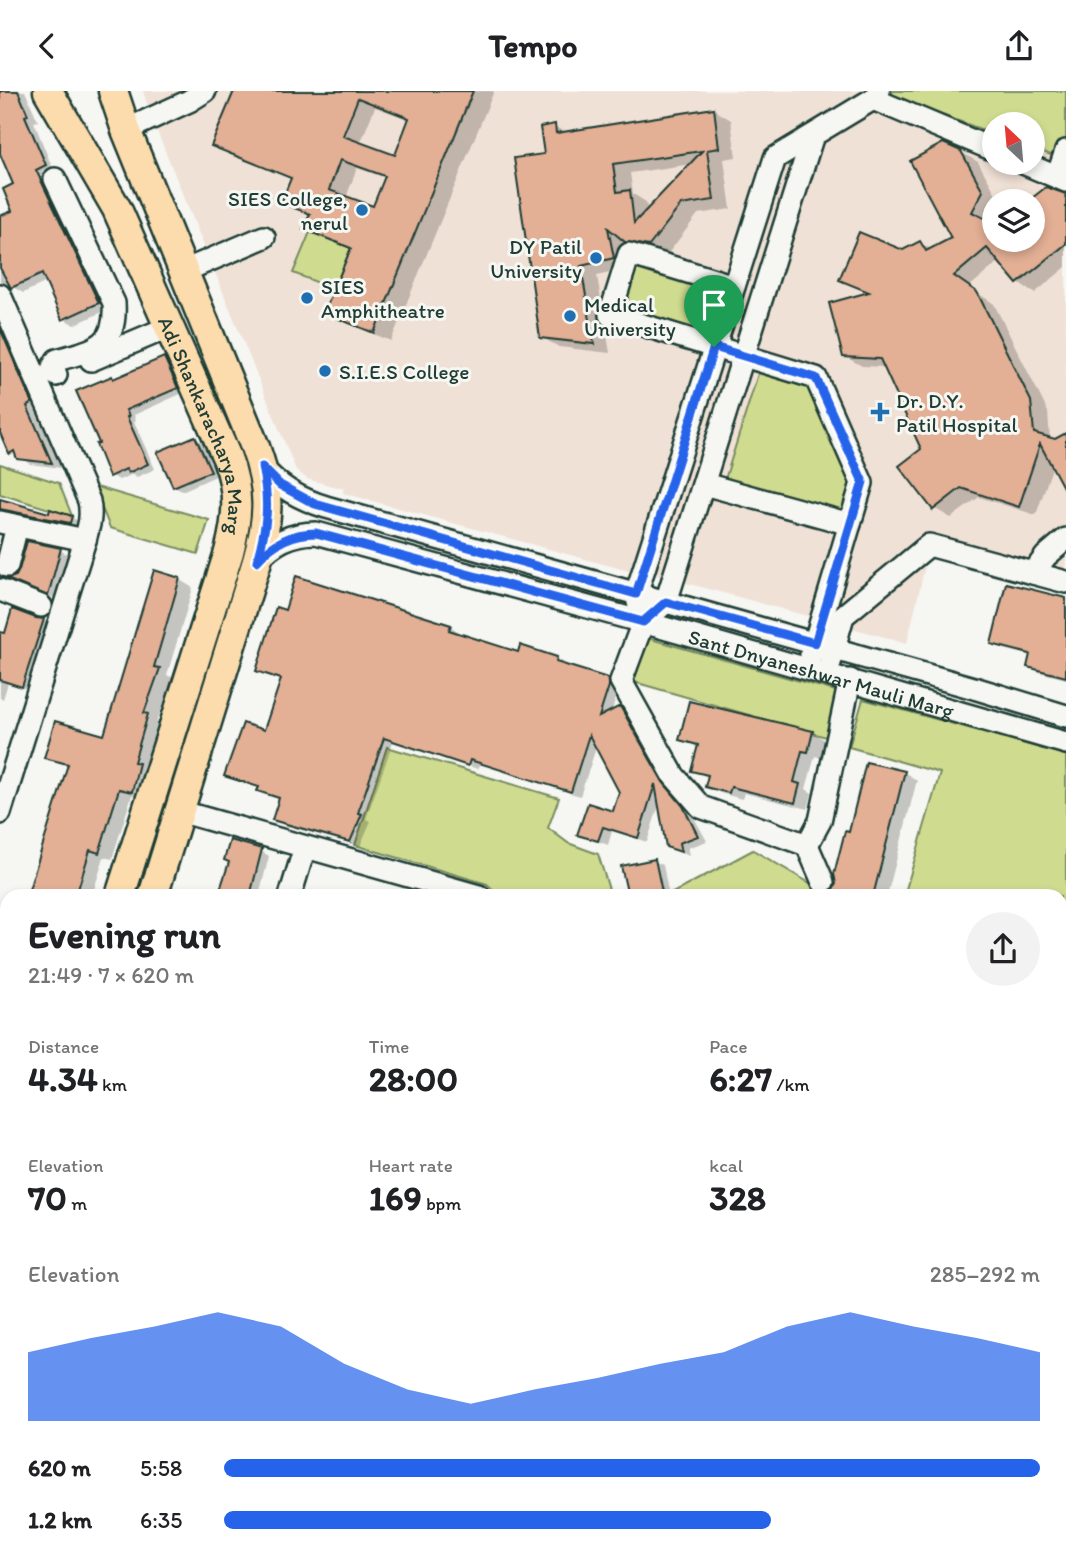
<!DOCTYPE html>
<html lang="en">
<head>
<meta charset="utf-8">
<style>
	:root { --surface:#fff; --page:#f2f2f2; --text:#202124; --muted:#757577; --accent:#2563eb }
	body { margin:0; font-family:Itim,sans-serif; background:var(--page); color:var(--text); height:100vh; display:flex; flex-direction:column; font-size:26px; white-space:nowrap }
	* { box-sizing:border-box; margin:0 }
	p { font-size:23px; color:var(--muted) }
	.icon { flex:none; width:38px; height:38px; fill:none; stroke:currentColor; stroke-width:2; stroke-linecap:round; stroke-linejoin:round }
	.map { position:relative; flex:1; overflow:hidden }
	.side { position:absolute; left:0px; top:798px; width:1068px; height:672px; display:flex; flex-direction:column; background:var(--surface); border-radius:21px 21px 0 0; box-shadow:0 4px 10px #0003 }
	.side>* { flex:none }
	.needle { width:46px; rotate:334deg }
	.fabs { position:absolute; left:982px; top:21px; display:grid; gap:14px }
	.fabs a { display:grid; place-items:center; width:63px; height:63px; border-radius:50%; background:var(--surface); box-shadow:0 4px 10px #0003; font-size:35px }
	.pin { position:absolute; display:grid; place-items:center; width:60px; height:60px; color:#fff; margin:-72px -30px; border-radius:50% 50% 50% 0; rotate:-45deg; box-shadow:0 0 7px #0007 }
	.pin .icon { rotate:45deg }
	.round { display:grid; place-items:center; flex:none; width:74px; height:74px; border-radius:37px; background:var(--page) }
	.head { display:flex; align-items:center; justify-content:space-between; height:119px; padding:0 28px }
	h1 { font-size:38px; font-weight:800; line-height:52px }
	.metrics { display:grid; grid-template-columns:repeat(3,1fr); gap:10px; height:119px; padding:7px 28px }
	.metrics div { display:grid; align-content:center }
	.metrics b { font-size:35px; font-weight:800 }
	.metrics small { font-size:19px; font-weight:400 }
	.metrics p { font-size:19px }
	.chart { height:196px; padding:14px 28px }
	.chart p { display:flex; justify-content:space-between }
	.chart svg { width:100%; height:126px; margin-top:7px; fill:var(--accent); opacity:.7 }
	ul { padding:0 28px; list-style:none; font-size:23px }
	li { display:grid; grid-template-columns:112px 84px 1fr; align-items:center; height:52px }
	li i { height:18px; border-radius:9px; background:var(--accent) }
	header { display:flex; justify-content:space-between; align-items:center; height:91px; padding:0 28px; background:var(--surface); font-size:32px; font-weight:800 }
	.map>svg:first-child { display:block }
	.built { fill:#f0e1d6; fill-rule:evenodd }
	.green { fill:#cfdb8f; stroke:#778c62; stroke-width:2 }
	.shadow { fill:#0003; fill-rule:evenodd }
	.building { fill:#e3af95; stroke:#1f3d34; stroke-width:2; fill-rule:evenodd }
	.lines { fill:none; stroke-linecap:round; stroke-linejoin:round }
	.minor-casing { stroke:#1f3d34; stroke-width:26 }
	.major-casing { stroke:#1f3d34; stroke-width:33 }
	.path { stroke:#1f3d34; stroke-width:3.5; stroke-dasharray:7 5; stroke-linecap:butt }
	.minor { stroke:#f6f6f2; stroke-width:21 }
	.major { stroke:#fcdcac; stroke-width:28 }
	.route-casing { stroke:#fff; stroke-width:14 }
	.route { stroke:#2563eb; stroke-width:9 }
	.poi-dot { fill:#1f6fb2; stroke:#f6f6f2; stroke-width:2.5 }
	.labels { text-anchor:middle; dominant-baseline:central; stroke-width:6; stroke-linejoin:round; paint-order:stroke }
	.poi-label { font-size:21px; fill:#1f3d34; stroke:#f6f6f2; text-anchor:start }
	.street-label { font-size:21px; fill:#1f3d34; stroke:#f6f6f2 }
</style>
</head>
<body>
<header><svg class="icon" aria-label="back" viewBox="0 0 24 24"><path d="M15 5l-7 7 7 7"/></svg>Tempo<svg class="icon" aria-label="share" viewBox="0 0 24 24"><path d="M12 15V3M7 8l5-5 5 5M5 13v7h14v-7"/></svg></header>
<div class="map">
<svg width="1066" height="1470" viewBox="0 0 1066 1470">
	<rect width="100%" height="100%" fill="#f6f6f2"/>
	<filter id="ink" filterUnits="userSpaceOnUse"><feTurbulence type="fractalNoise" baseFrequency=".0143" numOctaves="2"/><feDisplacementMap in="SourceGraphic" scale="14" xChannelSelector="R" yChannelSelector="G"/><feConvolveMatrix kernelMatrix="1 2 1 2 8 2 1 2 1" color-interpolation-filters="sRGB"/></filter>
	<g filter="url(#ink)">
		<g class="built">
			<path d="M143,0H893L890,5L994,43V72H1032L1033,57L1066,70V491L930,454L907,552L642,480L640,483L343,402L344,398L307,388L296,379L152,28ZM994,110H1032V149H994Z"/>
			<polygon points="166,1463 502,1463 499,1470 169,1470"/>
		</g>
		<g class="green">
			<polygon points="893,0 1066,0 1066,70 1033,57 1032,33 994,33 994,43 890,5"/>
			<polygon points="310,141 351,157 334,198 293,182"/>
			<polygon points="629,163 734,195 714,256 610,224"/>
			<polygon points="762,270 816,287 862,392 850,433 722,398"/>
			<polygon points="0,373 59,392 72,425 0,403"/>
			<polygon points="93,395 209,429 198,463 110,437"/>
			<polygon points="647,547 839,601 826,646 634,591"/>
			<polygon points="863,608 1066,664 1066,1045 1060,1044 1060,805 904,805 940,682 849,656"/>
			<polygon points="387,656 559,707 548,737 568,752 598,763 611,805 500,805 487,793 355,754"/>
			<polygon points="753,759 832,805 667,805"/>
			<polygon points="1061,1449 1066,1450 1066,1470 625,1470 593,1463 1060,1463"/>
		</g>
		<g class="shadow">
			<polygon points="0,0 25,0 38,30 34,31 109,218 74,234 63,227 47,191 23,202 13,196 7,197 0,203 0,136 26,135 16,94 0,58"/>
			<path d="M236,0H494L391,250L344,231L327,222L352,159L305,137L311,125L284,111L293,88L230,64L214,54ZM375,16L410,29L396,67L360,53ZM357,77L386,87L374,118L346,107Z"/>
			<path d="M714,19L731,29L736,66L724,68L731,118L698,123L667,164L644,159L624,148L630,177L597,185L610,262L559,256L541,246L546,64L554,35L566,42ZM692,73L648,120L646,111L633,103L630,82Z"/>
			<polygon points="961,61 978,71 1000,110 994,110 994,121 988,131 994,134 994,149 1032,149 1031,110 1046,98 1066,104 1066,176 1035,202 1018,192 1000,170 969,196 994,213 1048,321 1050,349 1055,350 1066,344 1066,393 1053,374 1036,424 979,406 951,427 934,417 924,359 886,276 862,275 844,265 870,203 842,188 920,152 933,159 954,147"/>
			<polygon points="0,221 42,318 37,321 61,377 30,373 10,361 0,325"/>
			<polygon points="164,268 172,272 185,301 134,324 136,330 134,331 155,378 137,386 133,383 119,389 111,384 101,353 112,287 115,289"/>
			<polygon points="195,347 203,352 218,384 182,400 174,395"/>
			<polygon points="0,410 50,424 71,426 81,432 79,437 14,423 6,423 0,428"/>
			<polygon points="0,446 10,452 1,483 7,489 0,487"/>
			<polygon points="60,459 68,464 57,508 18,492"/>
			<polygon points="155,481 180,489 193,497 167,584 173,587 157,630 161,632 146,708 132,704 112,768 104,766 92,805 29,805 69,676 46,666 105,646"/>
			<polygon points="1066,509 1066,588 1039,581 1029,575 1031,565 1004,558 993,552"/>
			<polygon points="43,529 54,535 33,600 8,592 3,608 0,607 0,550"/>
			<polygon points="450,535 459,541 458,543 519,563 557,567 566,573 565,575 608,589 617,595 618,601 611,622 620,617 629,623 672,699 692,723 707,750 688,757 689,765 667,755 660,711 647,751 612,740 608,754 579,743 614,723 621,701 597,654 580,705 480,673 478,678 393,651 366,728 371,730 360,755 283,734 274,728 280,708 269,705 259,699 260,697 226,684 265,641 282,589 258,579"/>
			<polygon points="813,642 825,649 821,667 815,665 806,698 812,702 808,718 744,702 742,708 720,702 707,695 709,687 693,679 699,657 681,648"/>
			<polygon points="868,673 905,682 917,689 887,805 839,805 833,801 838,794"/>
			<polygon points="261,760 269,765 259,805 220,805"/>
			<polygon points="654,770 663,774 669,805 630,805"/>
			<polygon points="0,941 7,943 7,977 0,975"/>
			<polygon points="7,977 7,1076 0,1074 0,999"/>
			<polygon points="1060,1121 1066,1121 1066,1151 1060,1149"/>
			<polygon points="1060,1215 1066,1217 1066,1268 1060,1267"/>
			<polygon points="1060,1331 1066,1335 1066,1411 1060,1409"/>
			<polygon points="74,1463 150,1463 152,1470 77,1470"/>
			<polygon points="413,1463 469,1463 467,1470 411,1470"/>
		</g>
		<g class="building">
			<polygon points="0,0 18,0 28,24 25,25 46,74 36,79 99,212 62,229 42,183 11,197 0,177 0,125 12,120 3,98 13,93 0,63"/>
			<path d="M234,0H473L374,242L324,222L351,157L303,138L310,123L281,112L291,87L211,55ZM358,7L409,27L395,64L343,45ZM340,69L385,85L373,115L329,99Z"/>
			<path d="M714,17L719,57L707,59L714,109L681,114L649,155L625,151L608,137L614,167L581,175L594,253L540,247L514,67L544,63L540,36L555,33L556,42ZM702,60L634,132L630,99L617,101L613,73Z"/>
			<polygon points="943,52 961,60 983,100 972,121 994,132 994,149 1032,149 1032,107 1046,96 1066,103 1066,153 1017,193 987,157 954,185 977,201 1031,310 1034,342 1055,348 1066,342 1066,402 1040,353 1019,416 961,397 933,419 899,375 921,358 880,268 843,266 829,212 869,201 839,189 859,141 903,159 920,150 926,160 951,147 910,70"/>
			<polygon points="0,237 32,312 27,315 52,372 17,368 14,360 9,363 0,342"/>
			<polygon points="164,266 178,297 126,319 129,325 127,326 148,373 128,382 126,378 109,386 96,353 99,352 76,300 112,285 113,288"/>
			<polygon points="195,345 211,380 173,396 157,361"/>
			<polygon points="0,408 49,422 50,418 72,425 70,432 0,418"/>
			<polygon points="27,450 61,457 48,505 7,488 16,485 19,479"/>
			<polygon points="154,479 180,487 154,576 160,577 144,622 148,623 134,671 139,672 132,701 119,698 99,762 90,759 76,805 27,805 68,673 44,667 55,630 104,644"/>
			<polygon points="296,485 451,534 449,539 518,561 520,554 557,566 556,571 608,587 609,595 599,626 620,615 663,691 683,715 698,745 679,752 681,761 666,756 655,693 638,747 603,736 598,750 577,744 588,712 613,720 619,701 589,644 571,701 470,669 468,675 384,647 358,722 362,723 350,751 272,729 279,707 257,700 259,696 224,685 243,632 264,639 281,588 256,580 276,516 285,519"/>
			<polygon points="1006,492 1066,507 1066,586 1027,576 1030,563 991,553"/>
			<polygon points="12,518 36,527 44,528 22,596 0,589 0,541 5,542"/>
			<polygon points="689,610 813,640 808,661 802,660 794,691 800,693 795,712 731,696 729,702 705,696 708,684 691,680 698,654 679,649"/>
			<polygon points="866,671 905,680 873,805 844,805 830,802 836,793 834,783 845,740 849,741"/>
			<polygon points="230,749 262,758 250,805 218,805 229,771 224,769"/>
			<polygon points="655,768 662,801 645,805 628,805 621,775"/>
		</g>
		<g class="lines">
			<g class="minor-casing">
				<g id="minor">
					<polyline points="873,8 994,59"/>
					<polyline points="126,39 189,10 205,0"/>
					<polyline points="812,47 666,511 643,531 621,590 674,685 701,716 807,754 820,730 850,589"/>
					<polyline points="1023,72 1066,90"/>
					<polyline points="1057,86 1066,60"/>
					<path d="M55,88L114,212C117,258 93,258 57,269L53,276L56,284"/>
					<polyline points="184,180 264,146"/>
					<polyline points="734,195 629,163 610,224 816,287 862,392 811,564"/>
					<path d="M0,204L89,410C92,425 89,435 85,449L0,722"/>
					<polyline points="91,269 169,236"/>
					<path d="M262,376C280,397 300,408 326,416L974,597L1066,625"/>
					<polyline points="704,393 850,433"/>
					<polyline points="0,431 85,449"/>
					<path id="s1" d="M257,470C273,451 292,442 316,442L643,531L1066,652"/>
					<polyline points="7,475 17,435"/>
					<polyline points="1033,482 1046,465 1066,448"/>
					<polyline points="0,499 41,515"/>
					<polyline points="639,515 636,503 775,67 873,8 879,0"/>
					<polyline points="830,572 843,525 929,454 1066,491"/>
					<polyline points="179,720 479,805"/>
					<polyline points="807,754 823,791"/>
					<polyline points="290,805 305,756"/>
					<polyline points="0,926 7,928"/>
					<polyline points="1060,1109 1066,1086"/>
					<polyline points="1060,1158 1066,1176"/>
					<polyline points="1060,1195 1066,1197"/>
					<polyline points="1060,1298 1066,1299"/>
					<polyline points="1060,1416 1066,1415"/>
					<polyline points="510,1470 512,1463"/>
				</g>
			</g>
			<g class="major-casing">
				<g id="major">
					<path id="s2" d="M48,0L117,118L227,367C240,401 238,427 229,461L120,805"/>
					<path d="M113,0L126,39L255,356C271,399 269,427 257,470L153,805"/>
					<polyline points="0,1161 7,1141"/>
					<polyline points="0,1307 7,1316"/>
					<polyline points="0,1385 7,1377"/>
					<polyline points="34,1463 36,1470"/>
				</g>
			</g>
			<polyline class="path" points="0,1195 7,1197"/>
			<use href="#minor" class="minor"/>
			<use href="#major" class="major"/>
		</g>
	</g>
	<g class="lines" filter="url(#ink)">
		<g class="route-casing">
			<path id="route" d="M714,256L816,287L863,391L815,552L666,511L643,531L316,442C292,442 273,452 257,470C267,435 270,412 262,376L280,394L315,413L636,503Z"/>
		</g>
		<use href="#route" class="route"/>
	</g>
	<g class="poi-dot">
		<circle cx="362" cy="119" r="7"/>
		<circle cx="596" cy="167" r="7"/>
		<circle cx="307" cy="207" r="7"/>
		<circle cx="570" cy="225" r="7"/>
		<circle cx="325" cy="280" r="7"/>
		<path d="M876.5 310.5h7v7h7v7h-7v7h-7v-7h-7v-7h7z"/>
	</g>
	<g class="labels">
		<g class="poi-label">
			<text x="348" y="107" text-anchor="end">SIES College,<tspan x="348" dy="24">nerul</tspan></text>
			<text x="582" y="155" text-anchor="end">DY Patil<tspan x="582" dy="24">University</tspan></text>
			<text x="321" y="195">SIES<tspan x="321" dy="24">Amphitheatre</tspan></text>
			<text x="584" y="213">Medical<tspan x="584" dy="24">University</tspan></text>
			<text x="339" y="280">S.I.E.S College</text>
			<text x="896" y="309">Dr. D.Y.<tspan x="896" dy="24">Patil Hospital</tspan></text>
		</g>
		<g class="street-label">
			<text stroke="none"><textPath href="#s2" startOffset="371">Adi Shankaracharya Marg</textPath></text>
			<text stroke="none"><textPath href="#s1" startOffset="592">Sant Dnyaneshwar Mauli Marg</textPath></text>
		</g>
	</g>
</svg>
<div class="fabs">
<a><svg class="needle" viewBox="-14 -14 28 28"><path d="M0-13l5 13h-10z" fill="#e53935"/><path d="M0 13l5-13h-10z" fill="#757577"/></svg></a>
<a><svg class="icon" aria-label="layers" viewBox="0 0 24 24"><path d="M12 4l9 5-9 5-9-5zM3 14l9 5 9-5"/></svg></a>
</div>
<div class="pin" style="left:714px;top:256px;background:#1e9e55"><svg class="icon" aria-label="arrive" viewBox="0 0 24 24"><path d="M6 21V4h12l-3 4 3 4H6"/></svg></div>
<section class="side">
<div class="head"><div><h1>Evening run</h1><p>21:49 · 7 × 620 m</p></div><a class="round"><svg class="icon" aria-label="share" viewBox="0 0 24 24"><path d="M12 15V3M7 8l5-5 5 5M5 13v7h14v-7"/></svg></a></div>
<div class="metrics">
<div><p>Distance</p><b>4.34<small> km</small></b></div>
<div><p>Time</p><b>28:00</b></div>
<div><p>Pace</p><b>6:27<small> /km</small></b></div>
</div>
<div class="metrics">
<div><p>Elevation</p><b>70<small> m</small></b></div>
<div><p>Heart rate</p><b>169<small> bpm</small></b></div>
<div><p>kcal</p><b>328</b></div>
</div>
<div class="chart"><p><span>Elevation</span>285–292 m</p>
<svg viewBox="0 0 160 44" preserveAspectRatio="none"><path d="M0 44V20L10 15L20 11L30 6L40 11L50 24L60 33L70 38L80 33L90 29L100 24L110 20L120 11L130 6L140 11L150 15L160 20V44z"/></svg>
</div>
<ul>
<li><b>620 m</b>5:58<i style="width:100%"></i></li>
<li><b>1.2 km</b>6:35<i style="width:67%"></i></li>
</ul>
</section>
</div>
</body>
</html>
